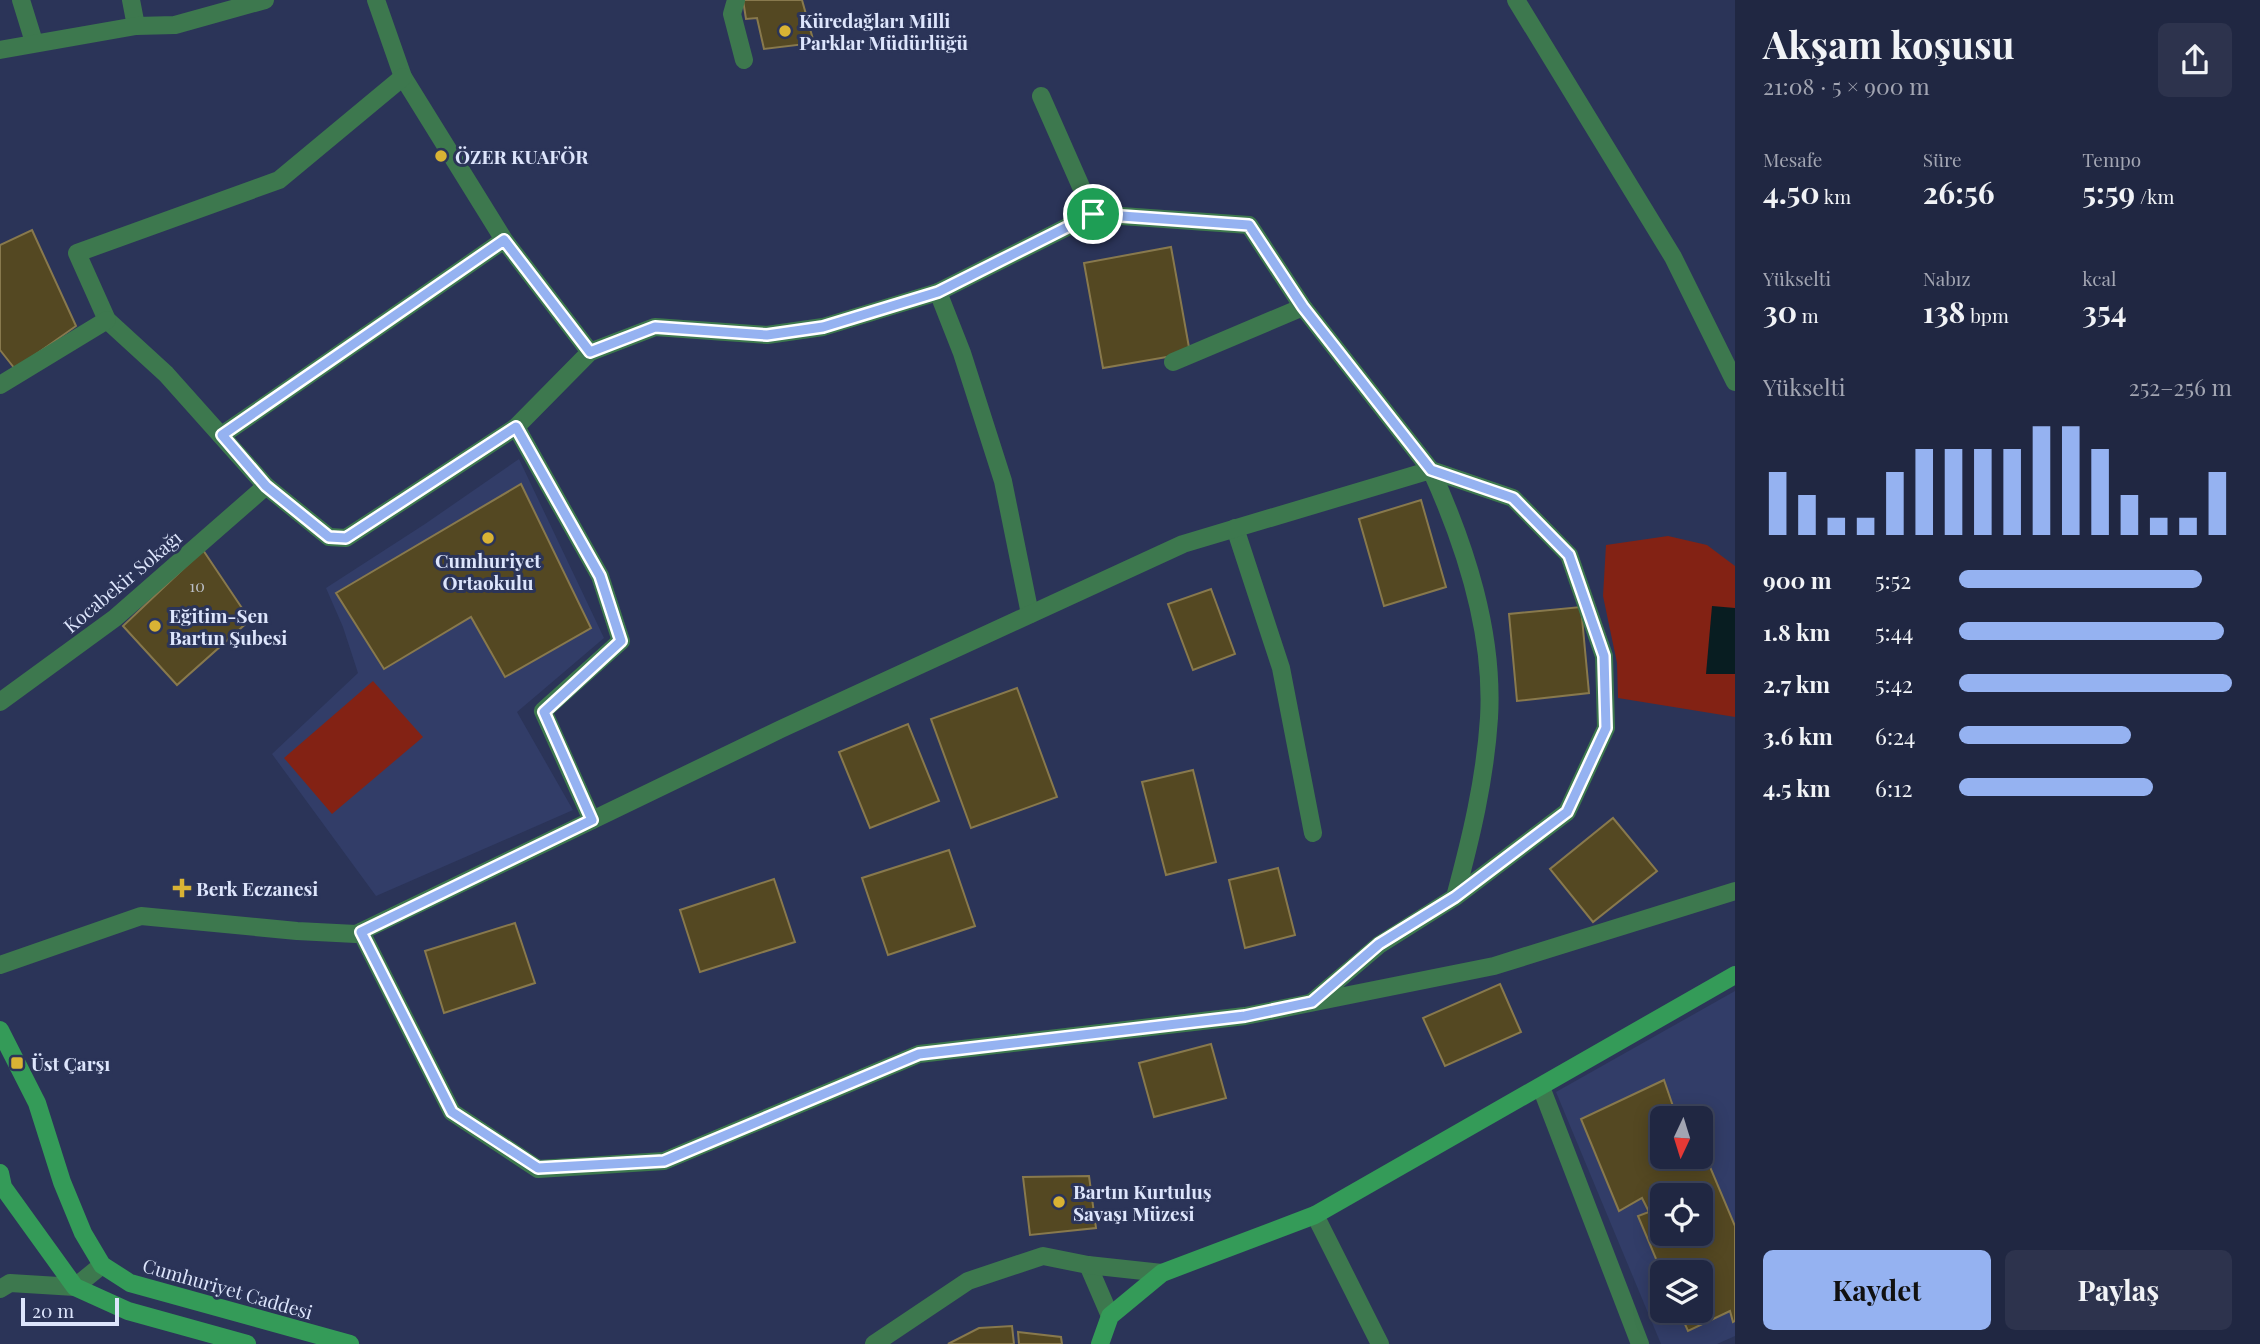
<!DOCTYPE html>
<html lang="tr">
<head>
<meta charset="utf-8">
<style>
	:root { --surface:#202742; --page:#2d334d; --text:#f1f3f6; --muted:#a2a5b2; --line:#3d445b; --accent:#95b2f1 }
	body { margin:0; font-family:"Playfair Display",serif; background:var(--page); color:var(--text); height:100vh; display:flex; flex-direction:column; font-size:26px; white-space:nowrap }
	* { box-sizing:border-box; margin:0 }
	p { font-size:23px; color:var(--muted) }
	.icon { flex:none; width:38px; height:38px; fill:none; stroke:currentColor; stroke-width:2; stroke-linecap:round; stroke-linejoin:round }
	.map { position:relative; flex:1; overflow:hidden }
	.panel { display:flex; flex-direction:column; background:var(--surface); width:525px }
	.panel>* { flex:none }
	.needle { width:46px; rotate:184deg }
	.tools { position:absolute; left:1650px; top:1106px; display:grid; gap:14px }
	.tools a { display:grid; place-items:center; width:63px; height:63px; border-radius:10px; background:var(--surface); box-shadow:0 4px 18px #0003,0 0 0 2px var(--line); font-size:35px }
	.scale { position:absolute; left:21px; bottom:18px; width:98px; box-sizing:border-box; padding-left:7px; border:4px solid #dde5fc; border-top:0; font-size:19px; line-height:24px; white-space:nowrap; color:#dde5fc; -webkit-text-stroke:5px #2b3458; paint-order:stroke }
	.pin { position:absolute; display:grid; place-items:center; width:60px; height:60px; color:#fff; margin:-30px; border:4px solid #fff; border-radius:50%; box-shadow:0 2px 7px #0007 }
	.round { display:grid; place-items:center; flex:none; width:74px; height:74px; border-radius:10px; background:var(--page) }
	.head { display:flex; align-items:center; justify-content:space-between; height:119px; padding:0 28px }
	h1 { font-size:38px; font-weight:700; line-height:52px }
	.figures { display:grid; grid-template-columns:repeat(3,1fr); gap:10px; height:119px; padding:7px 28px }
	.figures div { display:grid; align-content:center }
	.figures b { font-size:30px; font-weight:700 }
	.figures small { font-size:19px; font-weight:400 }
	.figures p { font-size:19px }
	.chart { height:196px; padding:14px 28px }
	.chart p { display:flex; justify-content:space-between }
	.chart svg { width:100%; height:126px; margin-top:7px; stroke:var(--accent); stroke-width:6 }
	.primary-button { display:flex; gap:14px; margin-top:auto; padding:14px 28px }
	.primary-button a { flex:1; height:80px; border-radius:10px; background:var(--accent); color:#111; font-size:28px; font-weight:700; line-height:80px; text-align:center }
	.primary-button a+a { background:var(--page); color:var(--text) }
	ul { padding:0 28px; list-style:none; font-size:23px }
	li { display:grid; grid-template-columns:112px 84px 1fr; align-items:center; height:52px }
	li i { height:18px; border-radius:9px; background:var(--accent) }
	main { display:flex; flex:1; min-height:0 }
	.map>svg:first-child { display:block }
	.built { fill:#323d68; fill-rule:evenodd }
	.green { fill:#832214 }
	.water { fill:#081d21 }
	.building { fill:#544822; stroke:#88794d; stroke-width:2; fill-rule:evenodd }
	.lines { fill:none; stroke-linecap:round; stroke-linejoin:round }
	.minor { stroke:#3d784e; stroke-width:18 }
	.tertiary { stroke:#3d784e; stroke-width:18 }
	.secondary { stroke:#349b58; stroke-width:18 }
	.route-casing { stroke:#fff; stroke-width:14 }
	.route { stroke:#95b2f1; stroke-width:9 }
	.poi-dot { fill:#d9b334; stroke:#2b3458; stroke-width:2.5 }
	.labels { text-anchor:middle; dominant-baseline:central; stroke-width:6; stroke-linejoin:round; paint-order:stroke }
	.number-label { font-size:16px; fill:#bbbec6 }
	.poi-label { font-size:19px; font-weight:bold; fill:#dde5fc; stroke:#2b3458; text-anchor:start }
	.street-label { font-size:19px; fill:#dde5fc; stroke:#2b3458 }
</style>
</head>
<body>
<main>
<div class="map">
<svg width="1735" height="1344" viewBox="0 0 1735 1344">
	<rect width="100%" height="100%" fill="#2b3458"/>
	<g class="built">
		<polygon points="519,459 604,638 517,712 573,810 376,896 272,754 358,673 343,627 326,588 425,524"/>
		<path d="M1735,991V1336L1717,1344H1661L1556,1092ZM1662,1118H1701V1157H1662ZM1662,1195H1701V1234H1662ZM1662,1272H1701V1311H1662Z"/>
	</g>
	<g class="green">
		<polygon points="1668,536 1707,545 1735,566 1735,717 1618,698 1617,663 1603,596 1606,545"/>
		<polygon points="373,681 423,737 332,814 284,758"/>
	</g>
	<polygon class="water" points="1712,606 1735,608 1735,674 1706,674"/>
	<g class="building">
		<polygon points="743,0 802,0 814,43 764,49 757,18 746,19"/>
		<polygon points="32,230 76,326 15,369 0,350 0,245"/>
		<polygon points="1171,247 1190,353 1103,368 1084,263"/>
		<polygon points="521,484 591,628 505,677 471,617 384,669 336,593"/>
		<polygon points="1421,500 1446,587 1384,606 1359,519"/>
		<polygon points="203,550 250,620 177,685 123,626"/>
		<polygon points="1211,589 1235,654 1193,670 1168,604"/>
		<polygon points="1581,607 1589,693 1517,701 1509,614"/>
		<polygon points="1017,688 1057,797 971,828 931,719"/>
		<polygon points="908,724 939,801 870,828 839,752"/>
		<polygon points="1193,770 1216,862 1166,875 1142,782"/>
		<polygon points="1613,818 1657,871 1593,922 1550,869"/>
		<polygon points="949,850 975,926 888,955 862,878"/>
		<polygon points="1278,868 1295,935 1245,948 1229,880"/>
		<polygon points="774,879 795,942 700,972 680,910"/>
		<polygon points="515,923 535,983 444,1013 425,951"/>
		<polygon points="1500,984 1521,1032 1445,1066 1423,1018"/>
		<polygon points="1211,1044 1226,1098 1154,1117 1139,1063"/>
		<path d="M1664,1080L1677,1118H1662V1157H1676L1679,1166L1705,1155L1735,1226V1321L1733,1322L1730,1311L1688,1331L1679,1311H1701V1272L1662,1273L1638,1216L1649,1212L1642,1198L1619,1211L1581,1119ZM1662,1195H1701V1234H1662Z"/>
		<polygon points="1089,1176 1096,1228 1030,1235 1023,1177"/>
		<polygon points="1012,1326 1014,1344 948,1344 979,1328"/>
		<polygon points="1018,1332 1061,1337 1062,1344 1019,1344"/>
	</g>
	<g class="lines">
		<g class="minor">
			<polyline points="21,0 34,42"/>
			<polyline points="376,0 403,77 504,240 590,352"/>
			<polyline points="736,0 732,14 744,60"/>
			<polyline points="403,77 279,180 77,253 107,320 166,374 266,486 329,537 346,538 516,427 590,352 655,327 767,335 823,327 938,292 1093,214"/>
			<polyline points="1041,96 1093,214 1249,225 1303,307 1431,470 1513,498 1569,555 1604,656 1606,728 1567,812 1455,897 1379,945 1312,1002"/>
			<polyline points="938,292 962,353 1003,481 1030,614"/>
			<polyline points="1173,362 1303,307"/>
			<polyline points="0,385 107,320"/>
			<polyline points="516,427 600,576 621,641 543,711 592,820"/>
			<polyline points="222,435 504,240"/>
			<polyline points="1235,528 1281,668 1313,833"/>
			<polyline points="0,702 115,618 266,486"/>
			<polyline points="361,932 452,1112 538,1169 664,1161 919,1054 1245,1016 1494,966 1735,891"/>
			<path d="M0,965L141,916L297,931L356,934L781,729L1183,544L1431,470C1466,547 1494,633 1489,718C1485,780 1471,838 1455,897"/>
			<polyline points="1541,1087 1640,1344"/>
			<polyline points="1315,1215 1380,1344"/>
			<polyline points="1088,1265 1110,1316"/>
			<polyline points="0,1289 10,1283 75,1287 102,1265"/>
			<polyline points="874,1344 968,1281 1043,1256 1088,1265 1162,1273"/>
		</g>
		<g class="tertiary">
			<polyline points="131,0 136,26"/>
			<polyline points="1516,0 1673,257 1735,382"/>
			<polyline points="0,50 136,26 175,25 265,0"/>
		</g>
		<g class="secondary">
			<polyline points="0,1030 37,1103 62,1182 83,1233 102,1265 130,1283 350,1344"/>
			<polyline points="0,1173 3,1187 75,1287 128,1311 247,1344"/>
			<polyline points="1100,1344 1110,1316 1162,1273 1315,1215 1735,975"/>
		</g>
	</g>
	<g class="lines">
		<g class="route-casing">
			<polygon id="route" points="1093,214 1249,225 1303,307 1431,470 1513,498 1569,555 1604,656 1606,728 1567,812 1455,897 1379,944 1312,1002 1245,1016 919,1054 664,1161 538,1168 452,1112 361,932 592,820 544,712 621,641 600,576 516,427 346,538 329,537 266,486 222,435 504,240 590,352 655,327 767,335 823,327 938,292"/>
		</g>
		<use href="#route" class="route"/>
	</g>
	<g class="poi-dot">
		<circle cx="785" cy="31" r="7"/>
		<circle cx="441" cy="156" r="7"/>
		<circle cx="488" cy="538" r="7"/>
		<circle cx="155" cy="626" r="7"/>
		<path d="M178.5 877.5h7v7h7v7h-7v7h-7v-7h-7v-7h7z"/>
		<rect x="10" y="1056" width="14" height="14" rx="3.5"/>
		<circle cx="1059" cy="1202" r="7"/>
	</g>
	<g class="labels">
		<g class="number-label">
			<text x="197" y="585">10</text>
		</g>
		<g class="poi-label">
			<text x="799" y="20">Küredağları Milli<tspan x="799" dy="22">Parklar Müdürlüğü</tspan></text>
			<text x="455" y="156">ÖZER KUAFÖR</text>
			<text x="488" y="560" text-anchor="middle">Cumhuriyet<tspan x="488" dy="22">Ortaokulu</tspan></text>
			<text x="169" y="615">Eğitim-Sen<tspan x="169" dy="22">Bartın Şubesi</tspan></text>
			<text x="196" y="888">Berk Eczanesi</text>
			<text x="31" y="1063">Üst Çarşı</text>
			<text x="1073" y="1191">Bartın Kurtuluş<tspan x="1073" dy="22">Savaşı Müzesi</tspan></text>
		</g>
		<g class="street-label">
			<text transform="translate(122 581) rotate(-40)">Kocabekir Sokağı</text>
			<text transform="translate(228 1288) rotate(16)">Cumhuriyet Caddesi</text>
		</g>
	</g>
</svg>
<div class="tools">
<a><svg class="needle" viewBox="-14 -14 28 28"><path d="M0-13l5 13h-10z" fill="#e53935"/><path d="M0 13l5-13h-10z" fill="#a2a5b2"/></svg></a>
<a><svg class="icon" aria-label="locate" viewBox="0 0 24 24"><circle cx="12" cy="12" r="6"/><path d="M12 2v4M12 18v4M2 12h4M18 12h4"/></svg></a>
<a><svg class="icon" aria-label="layers" viewBox="0 0 24 24"><path d="M12 4l9 5-9 5-9-5zM3 14l9 5 9-5"/></svg></a>
</div>
<div class="scale">20 m</div>
<div class="pin" style="left:1093px;top:214px;background:#1e9e55"><svg class="icon" aria-label="arrive" viewBox="0 0 24 24"><path d="M6 21V4h12l-3 4 3 4H6"/></svg></div>
</div>
<section class="panel">
<div class="head"><div><h1>Akşam koşusu</h1><p>21:08 · 5 × 900 m</p></div><a class="round"><svg class="icon" aria-label="share" viewBox="0 0 24 24"><path d="M12 15V3M7 8l5-5 5 5M5 13v7h14v-7"/></svg></a></div>
<div class="figures">
<div><p>Mesafe</p><b>4.50<small> km</small></b></div>
<div><p>Süre</p><b>26:56</b></div>
<div><p>Tempo</p><b>5:59<small> /km</small></b></div>
</div>
<div class="figures">
<div><p>Yükselti</p><b>30<small> m</small></b></div>
<div><p>Nabız</p><b>138<small> bpm</small></b></div>
<div><p>kcal</p><b>354</b></div>
</div>
<div class="chart"><p><span>Yükselti</span>252–256 m</p>
<svg viewBox="0 0 160 44" preserveAspectRatio="none"><path d="M5 44V22M15 44V30M25 44V38M35 44V38M45 44V22M55 44V14M65 44V14M75 44V14M85 44V14M95 44V6M105 44V6M115 44V14M125 44V30M135 44V38M145 44V38M155 44V22"/></svg>
</div>
<ul>
<li><b>900 m</b>5:52<i style="width:89%"></i></li>
<li><b>1.8 km</b>5:44<i style="width:97%"></i></li>
<li><b>2.7 km</b>5:42<i style="width:100%"></i></li>
<li><b>3.6 km</b>6:24<i style="width:63%"></i></li>
<li><b>4.5 km</b>6:12<i style="width:71%"></i></li>
</ul>
<div class="primary-button"><a>Kaydet</a><a>Paylaş</a></div>
</section>
</main>
</body>
</html>
